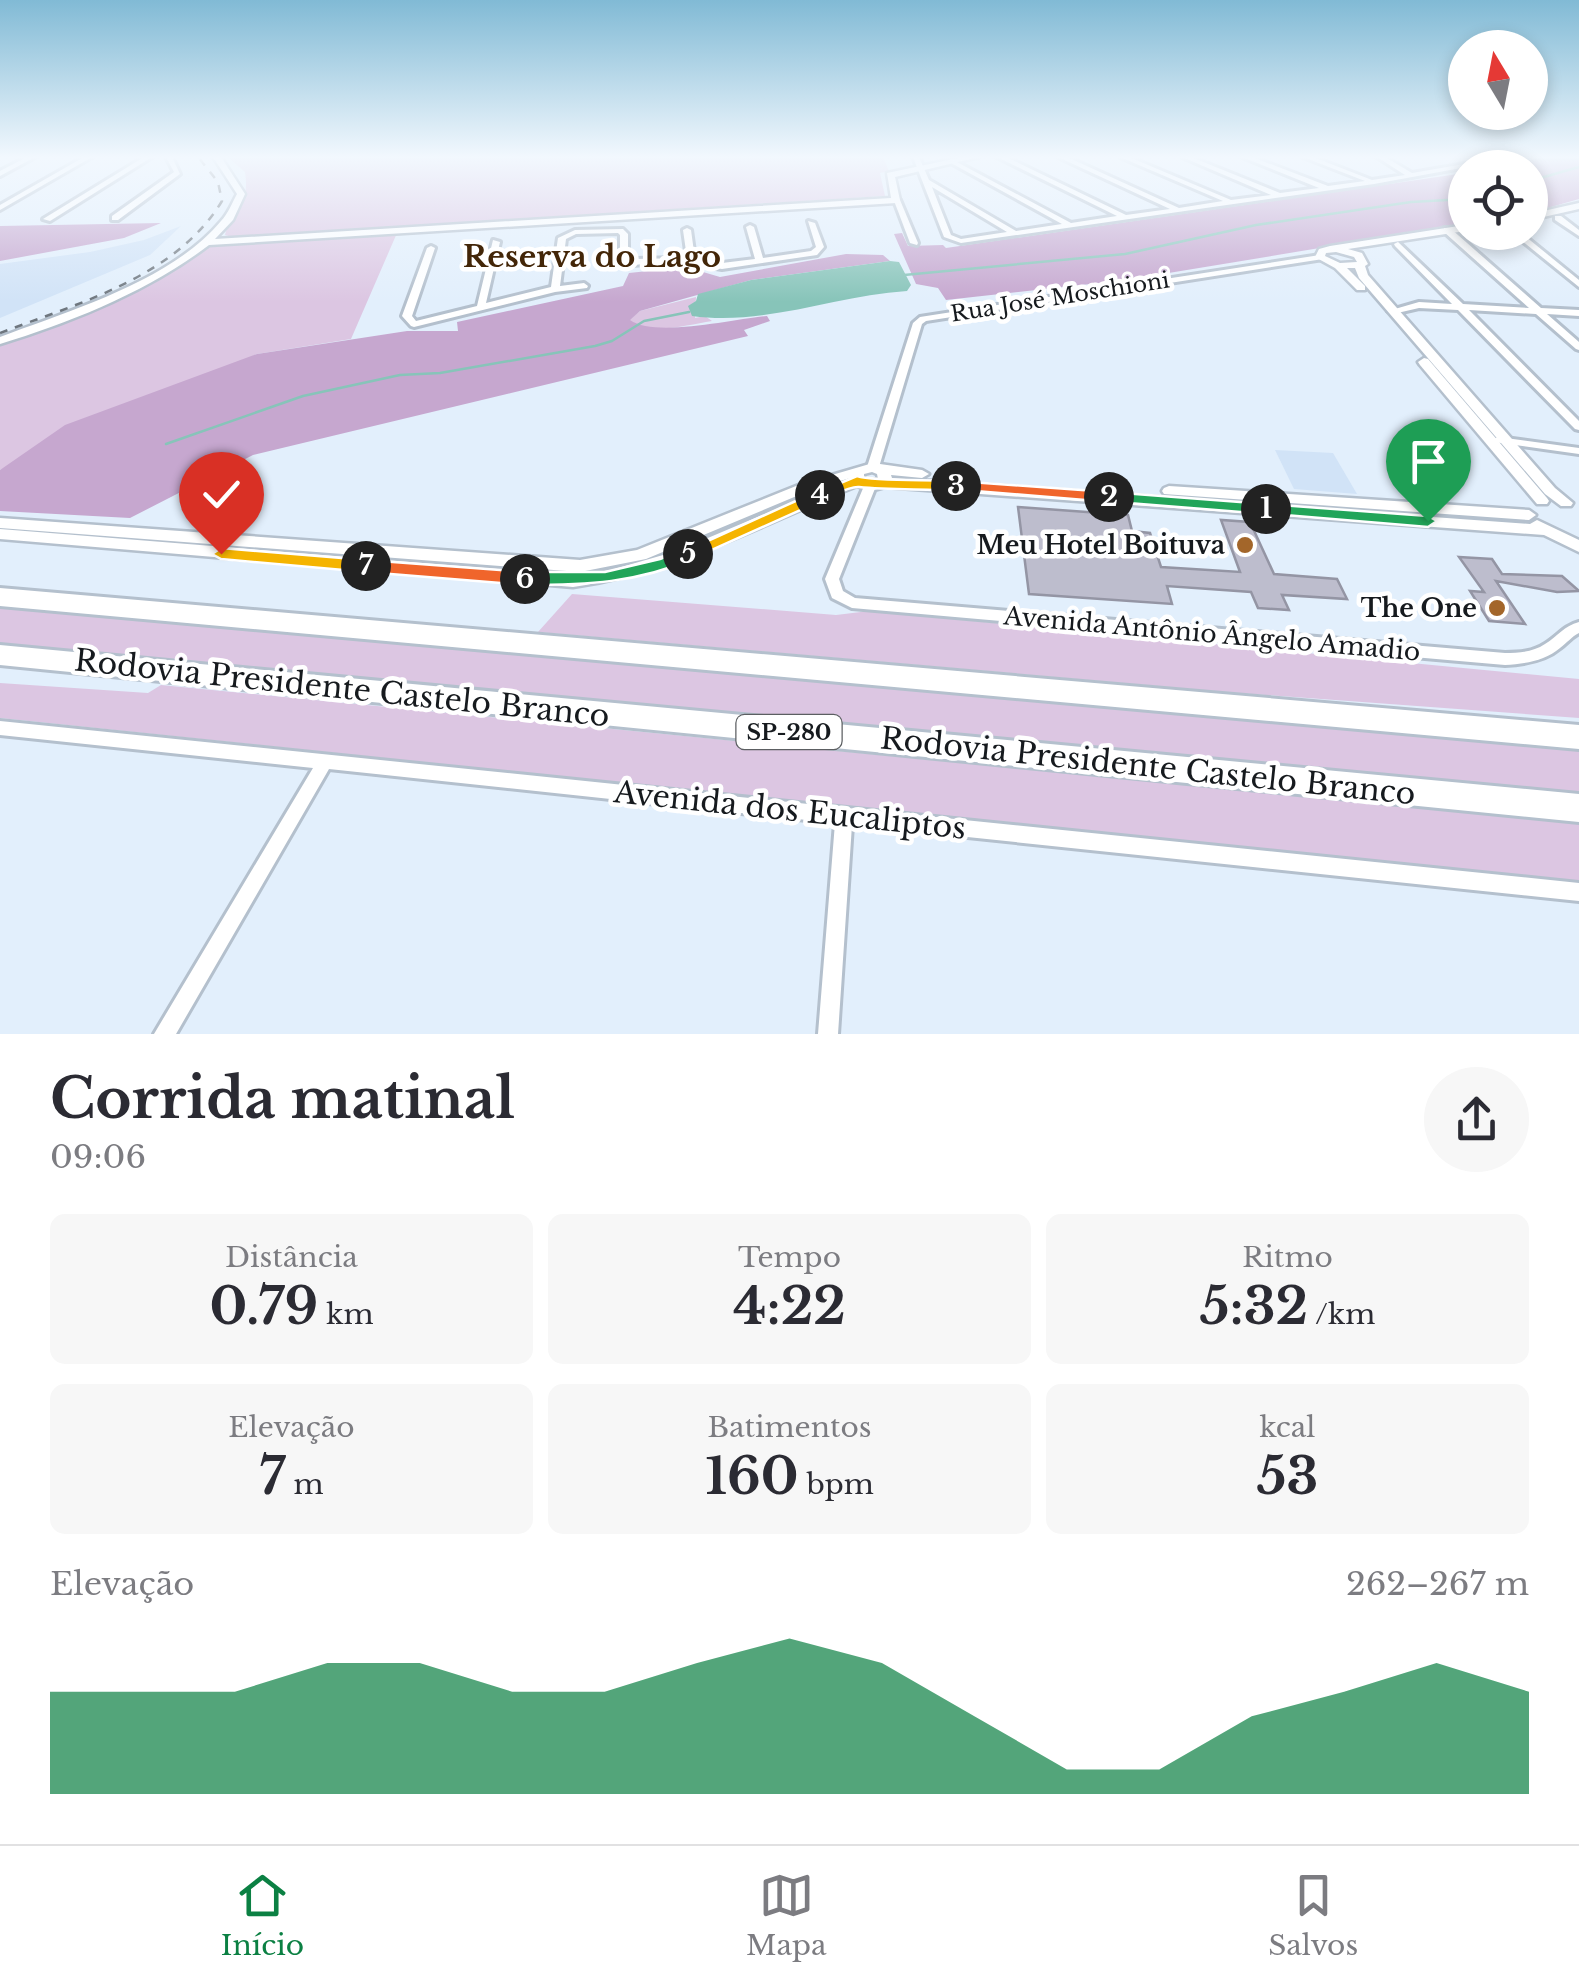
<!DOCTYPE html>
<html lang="pt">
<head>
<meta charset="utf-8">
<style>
	:root { --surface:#fff; --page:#f7f7f7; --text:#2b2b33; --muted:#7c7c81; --line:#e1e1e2; --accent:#0b8043 }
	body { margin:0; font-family:"Libre Baskerville",serif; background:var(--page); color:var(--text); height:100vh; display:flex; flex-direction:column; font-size:38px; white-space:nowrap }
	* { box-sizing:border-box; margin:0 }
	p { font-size:32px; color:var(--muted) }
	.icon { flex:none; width:55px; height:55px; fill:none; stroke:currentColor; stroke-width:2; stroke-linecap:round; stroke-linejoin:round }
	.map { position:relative; height:1034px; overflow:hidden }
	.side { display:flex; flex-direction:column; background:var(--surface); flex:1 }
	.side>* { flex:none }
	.needle { width:65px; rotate:350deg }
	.buttons { position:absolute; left:1448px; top:30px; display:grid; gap:20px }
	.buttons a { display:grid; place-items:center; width:100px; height:100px; border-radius:50%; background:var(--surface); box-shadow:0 5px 15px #0003; font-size:50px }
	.pin { position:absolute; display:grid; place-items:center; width:85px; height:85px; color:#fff; margin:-102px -42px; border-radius:50% 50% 50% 0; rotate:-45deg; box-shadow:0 0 10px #0007 }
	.pin .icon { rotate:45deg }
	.km { position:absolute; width:50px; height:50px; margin:-25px; border-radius:50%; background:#222; color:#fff; font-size:28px; line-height:50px; text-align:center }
	.round { display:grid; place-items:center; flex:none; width:105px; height:105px; border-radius:52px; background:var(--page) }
	.overview { display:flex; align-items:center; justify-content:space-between; height:170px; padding:0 50px }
	h1 { font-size:55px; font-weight:700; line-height:75px }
	.metrics { display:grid; grid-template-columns:repeat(3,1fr); gap:15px; height:170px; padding:10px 50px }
	.metrics div { display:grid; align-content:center; border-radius:15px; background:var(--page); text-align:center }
	.metrics b { font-size:50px; font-weight:700 }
	.metrics small { font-size:28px; font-weight:400 }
	.metrics p { font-size:28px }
	.chart { height:280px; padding:20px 50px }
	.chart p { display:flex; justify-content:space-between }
	.chart svg { width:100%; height:180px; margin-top:10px; fill:var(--accent); opacity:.7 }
	.tab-bar { display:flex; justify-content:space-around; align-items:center; height:140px; border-top:2px solid var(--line); background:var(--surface); font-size:28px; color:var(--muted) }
	.tab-bar a { display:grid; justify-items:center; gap:5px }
	.tab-bar .selected { color:var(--accent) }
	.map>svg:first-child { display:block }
	.built { fill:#d1e3f7 }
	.green { fill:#dcc6e2 }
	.forest { fill:#c6a7cf }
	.water { fill:#87c4b9 }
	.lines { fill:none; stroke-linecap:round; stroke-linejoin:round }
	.stream { stroke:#87c4b9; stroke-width:2.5 }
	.building { fill:#bdbdcd; stroke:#9495a4; stroke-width:2.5 }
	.minor-casing { stroke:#b4c0cd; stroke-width:6 }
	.tertiary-casing { stroke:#b4c0cd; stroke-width:5 }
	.motorway-casing { stroke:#b4c0cd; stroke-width:6 }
	.minor { fill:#fff; fill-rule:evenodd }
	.tertiary { fill:#fff; fill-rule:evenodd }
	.motorway { fill:#fff; fill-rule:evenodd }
	.rail { stroke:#6e767e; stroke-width:2.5; stroke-dasharray:8 8; stroke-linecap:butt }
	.split-1 { fill:#22a559; stroke:#fff; stroke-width:2.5 }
	.split-2 { fill:#22a559; stroke:#fff; stroke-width:2.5 }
	.split-3 { fill:#f0652b; stroke:#fff; stroke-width:2.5 }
	.split-4 { fill:#f5b400; stroke:#fff; stroke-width:2.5 }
	.split-5 { fill:#f5b400; stroke:#fff; stroke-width:2.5 }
	.split-6 { fill:#22a559; stroke:#fff; stroke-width:2.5 }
	.split-7 { fill:#f0652b; stroke:#fff; stroke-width:2.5 }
	.split-8 { fill:#f5b400; stroke:#fff; stroke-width:2.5 }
	.poi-dot { fill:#a3662a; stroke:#fff; stroke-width:4 }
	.labels { text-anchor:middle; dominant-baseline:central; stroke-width:9; stroke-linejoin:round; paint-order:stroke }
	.far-street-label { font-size:22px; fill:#161a1e; stroke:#fff }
	.shield { fill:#fff; stroke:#5c5f62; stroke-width:2.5 }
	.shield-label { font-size:22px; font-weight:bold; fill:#161a1e }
	.poi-label { font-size:25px; font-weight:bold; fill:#161a1e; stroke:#fff; text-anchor:end }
	.street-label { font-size:25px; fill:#161a1e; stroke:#fff }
	.far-district-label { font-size:30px; font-weight:bold; fill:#432608; stroke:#fff }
	.near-street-label { font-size:30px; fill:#161a1e; stroke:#fff }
</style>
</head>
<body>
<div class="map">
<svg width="1579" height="1034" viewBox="0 0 1579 1034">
	<rect width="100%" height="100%" fill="#e2effc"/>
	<g class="built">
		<polygon points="181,226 150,255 0,318 0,264 90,252 144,240"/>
		<polygon points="1275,450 1333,453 1357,494 1294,489"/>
	</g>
	<g class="green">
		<path d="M228,157H883L889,171L880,173L885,196L232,237L225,235L226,231C241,210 249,198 245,172Z"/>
		<polygon points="397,233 351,339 257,354 0,470 0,346 140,285 212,244"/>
		<path d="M696,297L695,318L705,316L712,321C686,325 652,336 629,320L640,311Z"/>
		<polygon points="572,594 836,615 869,611 1579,679 1579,718 1226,692 538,632"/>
		<polygon points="0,605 1579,747 1579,795 0,644"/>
		<polygon points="0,683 148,693 161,685 1579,823 1579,883 0,718"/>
	</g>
	<g class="forest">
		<polygon points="1542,157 1579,157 1579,199 1530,213 1530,168 1494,168"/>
		<polygon points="1465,173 1465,224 1126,280 946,300 938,288 916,284 894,234 902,233 908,246 943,245 946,248"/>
		<polygon points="161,223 124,238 0,261 0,226"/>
		<path d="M846,254L883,255L890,261L751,280L640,311L630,320C655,338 733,319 767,316L770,321L744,330L748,336L253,455L130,518L0,511V470L65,425L257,354L407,331H458L457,322L623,286L629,273L686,267L720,277Z"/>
	</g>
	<path class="water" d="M890,261L899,262L911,285L907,291C833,296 765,326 692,316L688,306L696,301L698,294L751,280Z"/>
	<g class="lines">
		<g class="stream">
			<polyline points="1530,181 1579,167"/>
			<polyline points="904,275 1125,254 1256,225 1411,202 1465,199"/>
			<polyline points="166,444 303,396 400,375 440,373 595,346 612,341 644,321 689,312"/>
		</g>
	</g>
	<g class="building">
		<polygon points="1018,507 1128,515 1132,531 1150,533 1161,567 1240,572 1221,520 1250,522 1274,574 1337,579 1347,599 1282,595 1289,610 1258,608 1251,592 1167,586 1172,604 1029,594"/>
		<polygon points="1459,557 1492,559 1502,574 1562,576 1579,591 1557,592 1496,581 1525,624 1489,621 1470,591 1484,592"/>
	</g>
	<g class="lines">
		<g class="minor-casing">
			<g id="minor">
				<polygon points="27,157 35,157 0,176 0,171"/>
				<polygon points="84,157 92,157 0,210 0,205"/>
				<polygon points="144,157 152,157 50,221 43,219"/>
				<polygon points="166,157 172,157 180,174 118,220 112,220 112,216 174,172"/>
				<path d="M913,157H919L929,180L1016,231L1062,224L951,163V161H955L1071,223L1117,216L997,157H1006L1126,215L1170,209L1058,157H1067L1179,208L1223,201L1120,157H1129L1231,200L1271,195L1182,157H1191L1280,193L1319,188L1242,157H1252L1328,186L1365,181L1303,157H1313L1372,180L1405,175L1377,157H1385L1412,173L1505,157H1521L1374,184L961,243L944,237ZM932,187L1007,232L961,239L951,235Z"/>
				<polygon points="893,198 900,200 918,243 917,245 910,243"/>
				<polygon points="1555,216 1561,216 1579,230 1579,236 1555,220"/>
				<polygon points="808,221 815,223 824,247 817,255 722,269 679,262 631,265 620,257 620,235 618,233 576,234 566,239 560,286 584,283 588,286 587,288 555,292 414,327 411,326 402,316 427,248 431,246 435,248 412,316 416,321 477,306 493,240 500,242 486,303 551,287 558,238 575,230 623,229 628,234 628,256 633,259 687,258 683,230 687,228 691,230 695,259 722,263 755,259 746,227 750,225 754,227 763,258 811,251 816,247"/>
				<polygon points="1444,228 1450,228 1541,308 1579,310 1579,316 1547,314 1579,342 1579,350 1576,349 1536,314 1469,310 1579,421 1579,430 1575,429 1458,310 1419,308 1393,314 1388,311 1419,302 1452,304 1395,246 1394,244 1398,242 1463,304 1529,308 1444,232"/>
				<polygon points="1511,232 1520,232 1579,280 1579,287"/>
				<polygon points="1320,255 1324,257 1323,259 926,321 922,324 879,467 873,471 867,467 913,323 920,317"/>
				<polygon points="1498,437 1579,448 1579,454 1494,442 1492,440"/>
				<path d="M870,482L876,486L839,579L843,591L855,598L1505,653C1519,653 1533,652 1545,644C1558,636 1564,626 1579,622V633C1571,637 1567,643 1560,648C1545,661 1524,664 1505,665L852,608L832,598L825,579L864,486Z"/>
				<polygon points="0,721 1579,883 1579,901 852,825 838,1034 818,1034 835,823 329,769 176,1034 154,1034 313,768 0,735"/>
			</g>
		</g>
		<g class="tertiary-casing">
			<g id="tertiary">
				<path d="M213,157H221L245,194L233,220L215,239L891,198L887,173L963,157H979L895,177L900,200L896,203L209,245C149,291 72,322 0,344V337C71,310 171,281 221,221C228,214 232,203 237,194Z"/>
				<polygon points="1579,203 1579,209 1530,220 1530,214"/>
				<path d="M1465,225V231L1348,249L1362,253L1368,264L1365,266L1368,275L1555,488L1573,503L1571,506H1561L1545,494L1359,278L1355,268H1347L1365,286V290H1357L1335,268L1315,257L1319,249L1330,246ZM1336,252L1354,257L1357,262L1340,263L1325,256L1326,253Z"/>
				<polygon points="1424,358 1428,359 1547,498 1549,501 1547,504 1537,504 1420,365 1418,362"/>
				<path d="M873,463L922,470L929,474L922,478L891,475L892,478L1530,524L1537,520L1579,540V552L1544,535L885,487L870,491L857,486C760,525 678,572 573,587L0,539V529L573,575L611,570L677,551L850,478L811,490L646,559L580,572L0,528V518L580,560L637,550L801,484ZM872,472L877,474L878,479L871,481L864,479V474Z"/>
				<polygon points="1169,486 1529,510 1536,515 1529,520 1164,494 1162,491 1164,488"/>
			</g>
		</g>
		<g class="motorway-casing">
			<g id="motorway">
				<polygon points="0,588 1579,725 1579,749 0,606"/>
				<polygon points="0,645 1579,794 1579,822 0,665"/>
			</g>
		</g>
		<use href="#minor" class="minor"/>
		<use href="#tertiary" class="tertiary"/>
		<use href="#motorway" class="motorway"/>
		<path class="rail" d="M0,333C79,303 176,277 222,201L218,182L198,157"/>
	</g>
	<linearGradient id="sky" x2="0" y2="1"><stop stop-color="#81bad5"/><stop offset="0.52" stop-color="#f2f8fe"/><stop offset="1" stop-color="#f2f8fe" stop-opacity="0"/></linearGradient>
	<rect width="1579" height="302" fill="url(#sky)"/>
	<polygon class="split-1" points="1266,504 1428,516 1437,521 1428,527 1261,513 1261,505"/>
	<polygon class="split-2" points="1109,492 1266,504 1274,509 1266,514 1103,501 1103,493"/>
	<polygon class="split-3" points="956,481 1109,492 1117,497 1109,502 951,489 949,486"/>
	<path class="split-4" d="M857,476C876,482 931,479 956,481L964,486L956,491C924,489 889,490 859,487C848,486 831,497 820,500L812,495Z"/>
	<polygon class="split-5" points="820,490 828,495 825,499 694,558 688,560 679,554"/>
	<path class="split-6" d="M688,548L694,550V558C639,583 585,585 525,585L517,579L525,572H605L660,559Z"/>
	<polygon class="split-7" points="366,560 525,572 534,579 525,585 366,572 357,566"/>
	<polygon class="split-8" points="221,548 366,560 374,566 366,572 221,559 212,554"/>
	<g class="poi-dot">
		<circle cx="1245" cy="545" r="10"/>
		<circle cx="1497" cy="608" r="10"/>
	</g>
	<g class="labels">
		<g class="far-street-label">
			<text transform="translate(1060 297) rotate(-9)">Rua José Moschioni</text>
		</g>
		<rect class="shield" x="736.5" y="715" width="105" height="34" rx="8"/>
		<g class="shield-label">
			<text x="789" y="732">SP-280</text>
		</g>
		<g class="poi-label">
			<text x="1225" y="545">Meu Hotel Boituva</text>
			<text x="1477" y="608">The One</text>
		</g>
		<g class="street-label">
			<text transform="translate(1212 634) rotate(5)">Avenida Antônio Ângelo Amadio</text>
		</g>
		<g class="far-district-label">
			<text x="592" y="256">Reserva do Lago</text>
		</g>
		<g class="near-street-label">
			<text transform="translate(342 688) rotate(6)">Rodovia Presidente Castelo Branco</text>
			<text transform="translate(1148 766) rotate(6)">Rodovia Presidente Castelo Branco</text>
			<text transform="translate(790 810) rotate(6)">Avenida dos Eucaliptos</text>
		</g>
	</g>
</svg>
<div class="buttons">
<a><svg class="needle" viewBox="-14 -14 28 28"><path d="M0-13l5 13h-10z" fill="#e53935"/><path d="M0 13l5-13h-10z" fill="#7c7c81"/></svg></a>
<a><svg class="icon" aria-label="locate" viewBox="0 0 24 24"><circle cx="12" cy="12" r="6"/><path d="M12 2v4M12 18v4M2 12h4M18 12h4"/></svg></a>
</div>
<div class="pin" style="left:1428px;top:521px;background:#1e9e55"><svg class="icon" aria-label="arrive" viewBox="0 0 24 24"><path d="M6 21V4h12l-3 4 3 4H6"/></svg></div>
<div class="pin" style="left:221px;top:554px;background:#d93025"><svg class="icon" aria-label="check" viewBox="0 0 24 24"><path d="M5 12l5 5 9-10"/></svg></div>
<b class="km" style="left:1266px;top:509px">1</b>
<b class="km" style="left:1109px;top:497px">2</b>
<b class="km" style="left:956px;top:486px">3</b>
<b class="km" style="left:820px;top:495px">4</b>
<b class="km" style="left:688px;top:554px">5</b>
<b class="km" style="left:525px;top:579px">6</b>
<b class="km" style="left:366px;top:566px">7</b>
</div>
<section class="side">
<div class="overview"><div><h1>Corrida matinal</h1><p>09:06</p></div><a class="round"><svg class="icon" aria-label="share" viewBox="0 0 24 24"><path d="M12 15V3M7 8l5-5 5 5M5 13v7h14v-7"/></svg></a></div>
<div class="metrics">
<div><p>Distância</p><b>0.79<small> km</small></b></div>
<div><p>Tempo</p><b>4:22</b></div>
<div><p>Ritmo</p><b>5:32<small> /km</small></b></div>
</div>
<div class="metrics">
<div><p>Elevação</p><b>7<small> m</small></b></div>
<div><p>Batimentos</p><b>160<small> bpm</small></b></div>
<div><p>kcal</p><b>53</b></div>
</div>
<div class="chart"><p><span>Elevação</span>262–267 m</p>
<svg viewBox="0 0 160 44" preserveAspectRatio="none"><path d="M0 44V19L10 19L20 19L30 12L40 12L50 19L60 19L70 12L80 6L90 12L100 25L110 38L120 38L130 25L140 19L150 12L160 19V44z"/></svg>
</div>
</section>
<nav class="tab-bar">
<a class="selected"><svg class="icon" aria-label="home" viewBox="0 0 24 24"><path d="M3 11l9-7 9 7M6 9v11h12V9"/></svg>Início</a>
<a><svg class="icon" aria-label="map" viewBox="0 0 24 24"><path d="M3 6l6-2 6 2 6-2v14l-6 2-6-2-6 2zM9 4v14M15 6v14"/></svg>Mapa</a>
<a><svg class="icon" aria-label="saved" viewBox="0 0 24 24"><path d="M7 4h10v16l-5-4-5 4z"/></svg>Salvos</a>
</nav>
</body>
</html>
